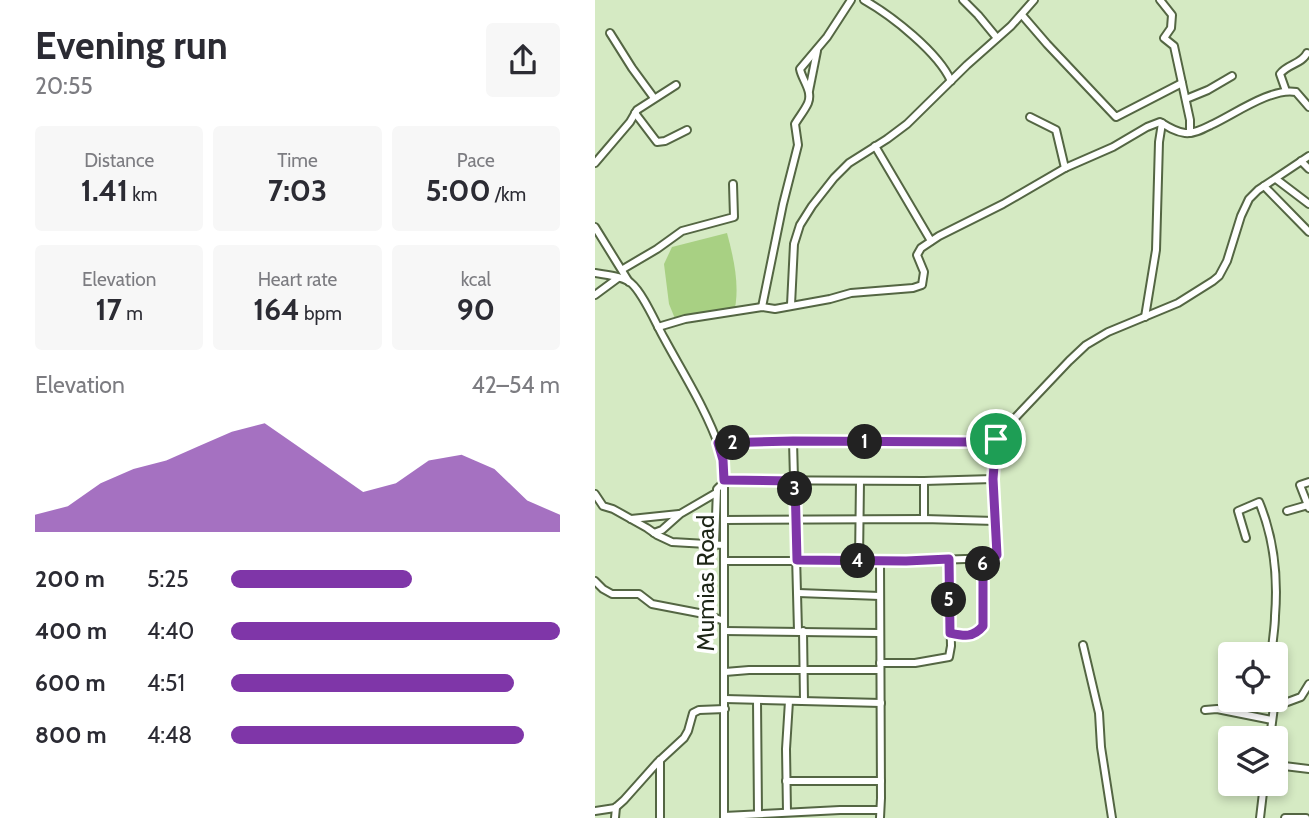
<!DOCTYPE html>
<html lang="en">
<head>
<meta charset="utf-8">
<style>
	:root { --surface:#fff; --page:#f7f7f7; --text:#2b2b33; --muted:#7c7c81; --accent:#7f36a8 }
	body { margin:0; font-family:Cabin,sans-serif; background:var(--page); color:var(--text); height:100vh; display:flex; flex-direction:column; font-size:26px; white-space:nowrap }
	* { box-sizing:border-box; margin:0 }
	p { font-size:23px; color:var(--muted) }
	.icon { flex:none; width:38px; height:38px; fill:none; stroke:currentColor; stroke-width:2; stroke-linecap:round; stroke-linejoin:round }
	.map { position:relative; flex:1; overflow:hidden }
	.panel { display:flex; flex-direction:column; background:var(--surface); width:595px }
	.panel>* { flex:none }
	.tools { position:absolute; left:623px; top:642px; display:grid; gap:14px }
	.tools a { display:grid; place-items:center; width:70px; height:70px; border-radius:7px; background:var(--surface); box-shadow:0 4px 10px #0003; font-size:35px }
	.pin { position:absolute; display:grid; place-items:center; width:60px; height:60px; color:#fff; margin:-30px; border:4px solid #fff; border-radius:50%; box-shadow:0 2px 7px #0007 }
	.km { position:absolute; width:35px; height:35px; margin:-18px; border-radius:50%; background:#222; color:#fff; font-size:19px; line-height:35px; text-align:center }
	.round { display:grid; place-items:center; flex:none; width:74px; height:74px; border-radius:7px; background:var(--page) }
	.headline { display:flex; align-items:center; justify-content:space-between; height:119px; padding:0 35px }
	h1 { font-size:38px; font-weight:800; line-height:52px }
	.stats { display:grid; grid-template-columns:repeat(3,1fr); gap:10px; height:119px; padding:7px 35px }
	.stats div { display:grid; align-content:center; border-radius:7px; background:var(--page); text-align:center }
	.stats b { font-size:30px; font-weight:800 }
	.stats small { font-size:19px; font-weight:400 }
	.stats p { font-size:19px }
	.chart { height:196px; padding:14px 35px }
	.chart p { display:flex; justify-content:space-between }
	.chart svg { width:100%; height:126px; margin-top:7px; fill:var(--accent); opacity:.7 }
	ul { padding:0 35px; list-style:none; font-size:23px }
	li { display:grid; grid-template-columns:112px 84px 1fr; align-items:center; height:52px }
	li i { height:18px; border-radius:9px; background:var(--accent) }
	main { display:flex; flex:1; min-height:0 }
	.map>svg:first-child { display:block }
	.green { fill:#a8d083 }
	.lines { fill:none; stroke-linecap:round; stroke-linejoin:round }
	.minor-casing { stroke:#546643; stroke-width:10 }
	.minor { stroke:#fff; stroke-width:6 }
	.route-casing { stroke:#fff; stroke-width:14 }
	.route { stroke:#7f36a8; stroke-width:9 }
	.labels { text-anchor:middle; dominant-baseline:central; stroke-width:7; stroke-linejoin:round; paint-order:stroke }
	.street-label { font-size:24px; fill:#1d2516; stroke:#fff }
</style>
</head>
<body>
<main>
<section class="panel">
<div class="headline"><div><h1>Evening run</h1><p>20:55</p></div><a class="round"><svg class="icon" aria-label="share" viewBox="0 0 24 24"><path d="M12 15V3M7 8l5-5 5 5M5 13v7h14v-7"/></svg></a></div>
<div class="stats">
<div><p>Distance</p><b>1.41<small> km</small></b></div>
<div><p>Time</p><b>7:03</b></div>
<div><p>Pace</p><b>5:00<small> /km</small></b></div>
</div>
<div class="stats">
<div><p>Elevation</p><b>17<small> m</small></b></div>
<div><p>Heart rate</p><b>164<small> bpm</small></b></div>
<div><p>kcal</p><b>90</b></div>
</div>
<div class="chart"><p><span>Elevation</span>42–54 m</p>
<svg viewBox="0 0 160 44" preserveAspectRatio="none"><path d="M0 44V38L10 35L20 27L30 22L40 19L50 14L60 9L70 6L80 14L90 22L100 30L110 27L120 19L130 17L140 22L150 33L160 38V44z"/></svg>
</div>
<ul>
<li><b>200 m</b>5:25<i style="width:55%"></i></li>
<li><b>400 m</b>4:40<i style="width:100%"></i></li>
<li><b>600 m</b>4:51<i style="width:86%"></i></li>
<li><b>800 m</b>4:48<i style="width:89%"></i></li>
</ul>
</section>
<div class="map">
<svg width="714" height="818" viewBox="0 0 714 818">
	<rect width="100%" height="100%" fill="#d5eac3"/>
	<path class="green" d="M132,233C139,259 146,290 138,316L81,321L74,304L69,264L77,247Z"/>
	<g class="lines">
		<g class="minor-casing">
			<g id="minor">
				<path d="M269,0C297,16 343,52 356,81"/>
				<polyline points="368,0 383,15 402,38"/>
				<polyline points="565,0 577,15 576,28 569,38 579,46 595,120 595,133"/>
				<polyline points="427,15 452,44 521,117 587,83"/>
				<polyline points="15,33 37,68 59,98"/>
				<polyline points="214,91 222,51"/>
				<path d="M691,91L685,74C692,64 707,64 712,53"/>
				<polyline points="591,99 613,90 637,76"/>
				<polyline points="40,113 62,142 70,141 92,130"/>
				<polyline points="435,117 461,130 470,168"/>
				<polyline points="280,146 336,241"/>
				<polyline points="706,161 714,169"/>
				<polyline points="0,163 35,122 42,110 81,85"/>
				<polyline points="681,179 714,204"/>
				<polyline points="669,186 714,232"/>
				<polyline points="0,227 34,282"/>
				<polyline points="28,269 62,249 87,231 139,217 138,184"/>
				<path d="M0,273C10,275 28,276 36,283C48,293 61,324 69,338C89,375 111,409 125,449C129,461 129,473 129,486V818"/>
				<polyline points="0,295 23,278"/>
				<polyline points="196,305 199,244 205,225 217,206 239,178 254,163 292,139 312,124 372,65 416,26 439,0"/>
				<path d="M167,307L188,204L203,145L200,124C204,117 210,110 213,103C218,91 207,80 205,69L232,37L256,0"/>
				<polyline points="550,317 561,250 564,142 567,123"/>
				<path d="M63,327L90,319L167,307L180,309L235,299L256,293L318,288L327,285L329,272L322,255L326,248L344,236L408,204L470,168L518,147L552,127L565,122C573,127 581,132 590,133C599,134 608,129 616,125C638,115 677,87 701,92L714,107"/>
				<polyline points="198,441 203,631"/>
				<polyline points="123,443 198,441 376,442 400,439 474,361 491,345 513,332 583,303 618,281 624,276 632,261 646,216 654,199 663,190 714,156"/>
				<polyline points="129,480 329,481 398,479"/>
				<polyline points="329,481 329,519"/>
				<polyline points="714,482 705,485 714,508"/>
				<polyline points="0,494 8,506 18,509 52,528 62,535 77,542 129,545"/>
				<polyline points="692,511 713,505"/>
				<polyline points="36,519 84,514"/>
				<polyline points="129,520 329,519 400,521"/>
				<polyline points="59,533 67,530 85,514 121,493"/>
				<path d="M651,538L643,511L664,502C679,538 683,578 680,616C680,629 677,641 677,654"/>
				<polyline points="120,544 122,489 125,486 129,486"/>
				<polyline points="129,561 311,561 400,558 402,554 398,479 401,439"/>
				<polyline points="264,561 265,481"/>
				<polyline points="285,561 286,798 285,818"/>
				<polyline points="0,581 8,589 17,594 44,594 57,604 109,614 129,621"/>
				<polyline points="203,593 285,596"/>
				<polyline points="129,631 284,633"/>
				<polyline points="208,631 209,701"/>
				<path d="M355,633C369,636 378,638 388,626V559"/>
				<polyline points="488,645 504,713 506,747 517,818"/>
				<polyline points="285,663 320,663 354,657 356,646 354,559"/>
				<polyline points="130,672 154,670 285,670"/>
				<polyline points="130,699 286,703"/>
				<polyline points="162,700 163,814"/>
				<polyline points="610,710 622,709 677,720"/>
				<polyline points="675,738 679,707 706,697 714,684"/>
				<polyline points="65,760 65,818"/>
				<polyline points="681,765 714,769"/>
				<polyline points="191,781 286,781"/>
				<polyline points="0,811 20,808 29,800 62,763 89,738 93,731 98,713 104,710 130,709"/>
				<polyline points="192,812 191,749 194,701"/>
				<polyline points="129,816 245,810 285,810"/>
				<polyline points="20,818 21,807"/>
				<polyline points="665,818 669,784"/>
				<polyline points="690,818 711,818"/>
			</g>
		</g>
		<use href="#minor" class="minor"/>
	</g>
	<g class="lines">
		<g class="route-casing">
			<path id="route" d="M401,439L398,479L402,555L398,559H388V626C378,638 369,636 355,633L354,559L311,561L202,560L200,481L129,480L128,460L123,443L198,441L376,442L394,441Z"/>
		</g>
		<use href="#route" class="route"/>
	</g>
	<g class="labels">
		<g class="street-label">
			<text transform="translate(110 583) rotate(-90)">Mumias Road</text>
		</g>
	</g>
</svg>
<div class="tools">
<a><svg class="icon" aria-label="locate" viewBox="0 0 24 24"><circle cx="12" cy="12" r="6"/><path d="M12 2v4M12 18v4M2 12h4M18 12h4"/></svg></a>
<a><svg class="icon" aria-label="layers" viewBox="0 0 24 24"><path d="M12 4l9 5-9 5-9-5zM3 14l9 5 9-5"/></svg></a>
</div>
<div class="pin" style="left:401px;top:439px;background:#1e9e55"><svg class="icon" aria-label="arrive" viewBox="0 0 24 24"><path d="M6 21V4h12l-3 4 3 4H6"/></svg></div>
<b class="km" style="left:270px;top:442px">1</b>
<b class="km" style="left:138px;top:443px">2</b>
<b class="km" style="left:200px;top:489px">3</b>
<b class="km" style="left:263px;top:561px">4</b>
<b class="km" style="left:354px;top:600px">5</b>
<b class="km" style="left:388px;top:564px">6</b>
</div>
</main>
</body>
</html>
